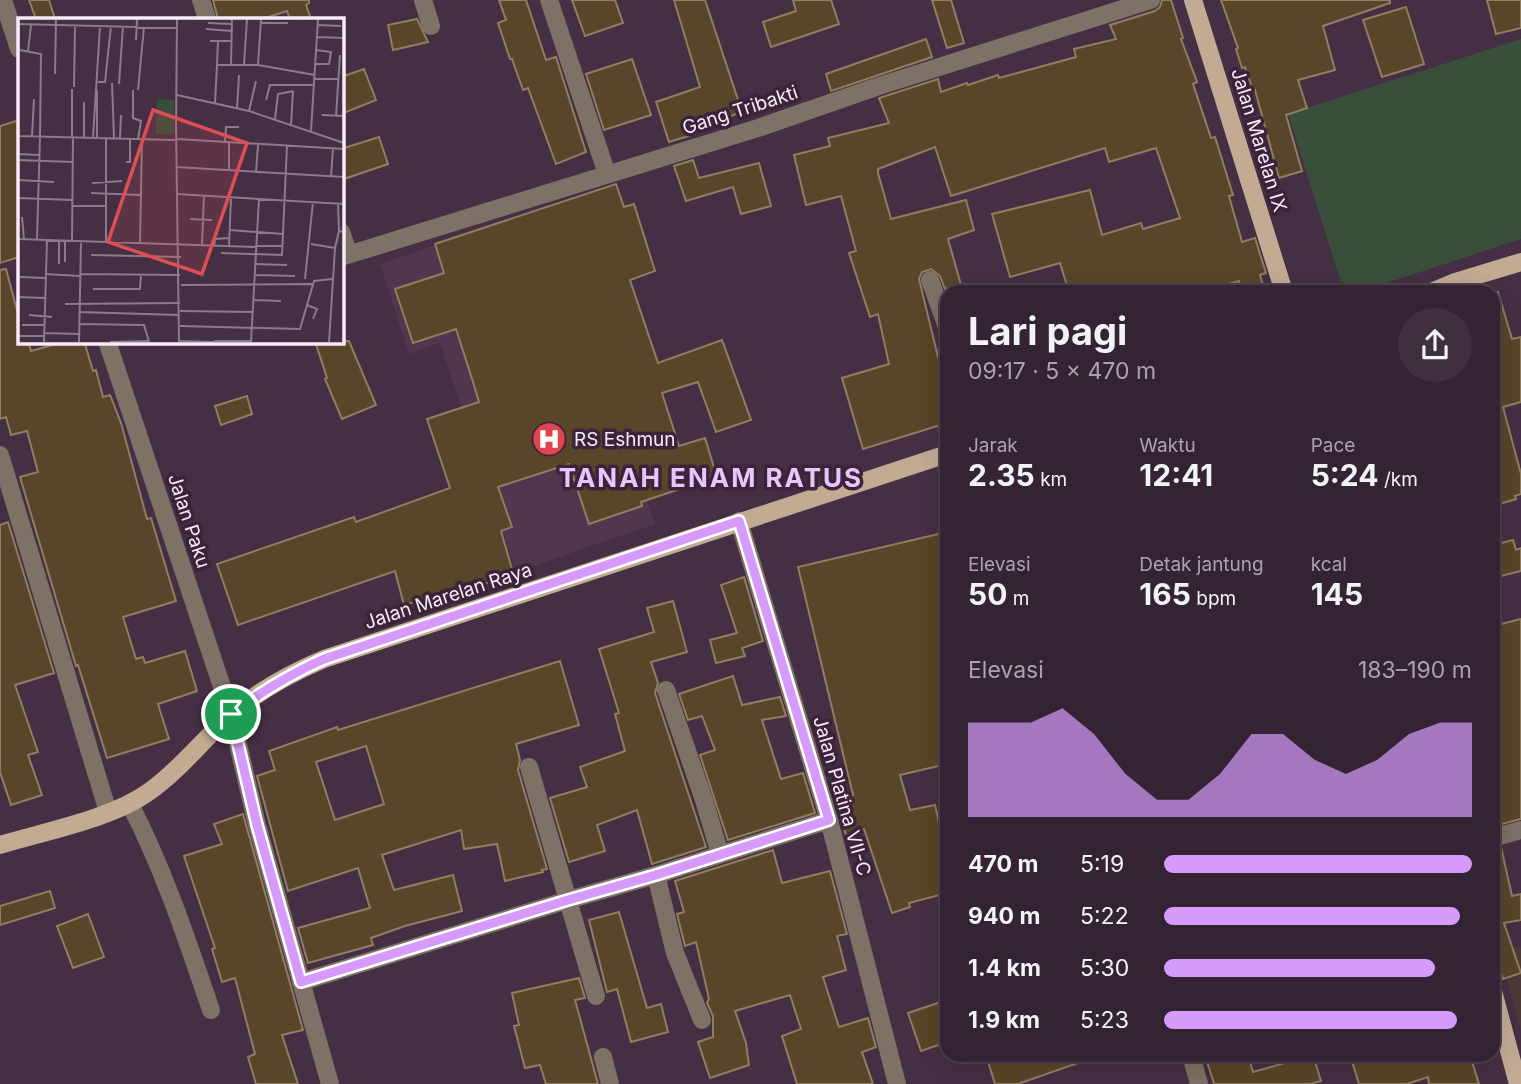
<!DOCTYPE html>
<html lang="id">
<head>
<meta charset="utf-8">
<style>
	:root { --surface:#342333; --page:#3f2f3f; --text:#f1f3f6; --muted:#a9a4ac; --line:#4e404e; --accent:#d69bfa }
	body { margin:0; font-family:Inter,sans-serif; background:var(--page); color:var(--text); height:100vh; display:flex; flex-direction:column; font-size:26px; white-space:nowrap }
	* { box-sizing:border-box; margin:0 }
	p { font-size:23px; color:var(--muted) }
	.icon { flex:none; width:38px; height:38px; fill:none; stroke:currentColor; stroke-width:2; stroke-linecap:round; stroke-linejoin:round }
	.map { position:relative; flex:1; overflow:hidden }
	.drawer { position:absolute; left:940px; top:285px; width:560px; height:777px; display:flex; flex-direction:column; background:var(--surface); border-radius:21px; box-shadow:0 7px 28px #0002,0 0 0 2px var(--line) }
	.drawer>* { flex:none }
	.pin { position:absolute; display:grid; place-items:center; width:60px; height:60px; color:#fff; margin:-30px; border:4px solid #fff; border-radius:50%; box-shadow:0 2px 7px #0007 }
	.round { display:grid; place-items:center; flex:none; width:74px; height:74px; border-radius:37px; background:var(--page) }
	.overview { display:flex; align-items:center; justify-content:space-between; height:119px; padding:0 28px }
	h1 { font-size:38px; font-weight:700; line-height:52px }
	.figures { display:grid; grid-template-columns:repeat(3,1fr); gap:10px; height:119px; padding:7px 28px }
	.figures div { display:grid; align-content:center }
	.figures b { font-size:30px; font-weight:700 }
	.figures small { font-size:19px; font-weight:400 }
	.figures p { font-size:19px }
	.chart { height:196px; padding:14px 28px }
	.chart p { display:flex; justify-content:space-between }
	.chart svg { width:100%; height:126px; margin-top:7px; fill:var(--accent); opacity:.7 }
	ul { padding:0 28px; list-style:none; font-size:23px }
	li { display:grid; grid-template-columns:112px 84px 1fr; align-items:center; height:52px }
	li i { height:18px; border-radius:9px; background:var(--accent) }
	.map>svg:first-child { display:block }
	.built { fill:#513650 }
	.education { fill:#4e3939 }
	.green { fill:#394e3b }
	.building { fill:#58452a; stroke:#917d60; stroke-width:2; fill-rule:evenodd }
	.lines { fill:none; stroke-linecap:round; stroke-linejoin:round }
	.minor { stroke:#7e7166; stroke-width:18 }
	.major { stroke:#c2aa93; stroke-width:18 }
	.route-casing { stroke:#fff; stroke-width:14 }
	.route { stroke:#d69bfa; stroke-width:9 }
	.labels { text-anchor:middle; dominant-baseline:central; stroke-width:7; stroke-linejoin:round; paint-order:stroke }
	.street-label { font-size:19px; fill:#f9eaf8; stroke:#3b243a }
	.poi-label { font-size:19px; fill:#f9eaf8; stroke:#3b243a; text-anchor:start }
	.district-label { font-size:26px; font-weight:bold; letter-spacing:2px; fill:#e6c6fb; stroke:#3b243a }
	.inset-road { fill:none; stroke:#8d7a8c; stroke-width:2 }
	.view { fill:#dd4f52; fill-opacity:0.15; stroke:#dd4f52; stroke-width:3.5 }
	.inset-edge { fill:none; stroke:#f9eaf8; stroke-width:3.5 }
</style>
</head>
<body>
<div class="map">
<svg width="1521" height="1084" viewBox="0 0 1521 1084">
	<rect width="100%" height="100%" fill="#452f44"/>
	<polygon class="built" points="548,206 655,524 516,572 440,343 409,354 380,264"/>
	<polygon class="education" points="1521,947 1521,1031 1499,950"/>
	<polygon class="green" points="1521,39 1521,239 1359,292 1344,292 1288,114"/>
	<g class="building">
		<polygon points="29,0 49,0 55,19 36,19"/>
		<polygon points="213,0 309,0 309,3 306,5 311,19 290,19 287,11 262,19 218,19"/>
		<polygon points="499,0 526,0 546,60 556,57 586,152 556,164 528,88 523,90 512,59 510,59 498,23 506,20"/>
		<polygon points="572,0 615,0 623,23 585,36"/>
		<polygon points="674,0 705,0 742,112 694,129 695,134 669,142 656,102 700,87"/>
		<polygon points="793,0 831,0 839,24 771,47 763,22 796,11"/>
		<polygon points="932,0 951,0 964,43 947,48"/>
		<polygon points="1162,0 1171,0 1183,38 1181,39 1197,82 1193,84 1211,138 1215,137 1233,195 1229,196 1242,242 1255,238 1266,273 1260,275 1265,292 1242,292 1239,281 1200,292 1069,292 1060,263 1010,277 992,214 1090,190 1102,235 1141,223 1143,229 1180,218 1156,148 1109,162 1105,148 951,196 935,147 878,169 878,173 891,219 966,200 974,230 948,239 961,285 945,289 940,276 931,269 922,272 919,279 938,357 947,354 947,423 863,449 842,378 889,364 878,314 870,317 849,253 856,251 841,196 806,205 794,155 830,146 828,138 889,123 879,98 938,79 941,92 967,83 968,85 998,75 999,78 1076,57 1074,49 1116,39 1110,25 1155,11 1160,7"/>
		<polygon points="1221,0 1390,0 1390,3 1323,26 1335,70 1298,80 1307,108 1286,115 1302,171 1279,178 1255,90 1253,91 1245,67 1242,68 1236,49 1238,48"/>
		<polygon points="1487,0 1521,0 1521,28 1496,34"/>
		<polygon points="1406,7 1424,64 1382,77 1363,20"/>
		<polygon points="417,19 428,42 393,50 388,25"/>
		<polygon points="926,39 932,57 831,91 826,74"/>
		<polygon points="632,59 651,115 604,130 586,74"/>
		<polygon points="364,69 376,100 341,114 341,77"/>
		<polygon points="19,120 19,257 0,263 0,126"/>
		<polygon points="379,137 388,164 341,180 341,149"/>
		<polygon points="693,160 699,178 759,163 771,206 741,214 733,187 686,201 674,166"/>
		<polygon points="616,184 624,207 634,204 655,271 630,280 658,363 722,340 751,420 716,432 698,382 662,393 679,446 705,438 716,474 690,482 692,485 641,502 642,506 589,524 569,464 498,487 512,527 501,531 514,576 404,605 395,571 238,625 217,564 354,517 356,522 450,488 427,419 479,402 473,382 456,329 413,343 395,289 444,273 435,244"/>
		<polygon points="6,269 19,318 19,341 28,341 31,351 67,341 84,341 93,371 96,370 103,397 110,395 121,423 147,519 151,518 176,601 123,617 136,659 143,657 145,663 185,651 197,691 158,704 169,739 107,758 78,665 76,666 20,477 38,472 27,431 11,435 6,417 0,419 0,270"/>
		<polygon points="1498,292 1512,339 1521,337 1521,402 1503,407 1521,474 1521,494 1515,496 1516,499 1493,506 1493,293"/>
		<polygon points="315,341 349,341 376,405 342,419 325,379 327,378"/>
		<polygon points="247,396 252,414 221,425 215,406"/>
		<polygon points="8,522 54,673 15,685 38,752 28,755 42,795 11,805 0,772 0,525"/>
		<polygon points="947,532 947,764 900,775 910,810 935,805 947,857 947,893 909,903 910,907 892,913 864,829 846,835 835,802 853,795 798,567"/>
		<polygon points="1513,540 1516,550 1521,548 1521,571 1493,578 1493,545"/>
		<polygon points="744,577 763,641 742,648 745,656 716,663 710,640 737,633 721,585"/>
		<polygon points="673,601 687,652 651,662 658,683 655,693 706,847 652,864 637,810 597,825 605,851 569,862 550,798 587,787 580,767 625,751 615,714 619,713 599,649 654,632 647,608"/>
		<polygon points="1521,619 1521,819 1494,826 1493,626"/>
		<path d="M560,661L579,725L516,744L520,760L518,770L547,869L542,870L543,872L505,881L497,844L464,849L461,830L382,855L394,890L453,875L462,911L405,926L371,938L373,945L308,963L298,928L370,908L358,868L288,891L257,776L275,770L269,751L337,727L338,730ZM366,746L384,804L335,820L316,762Z"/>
		<polygon points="733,676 742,705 780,697 786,716 762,720 781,779 803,773 815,813 728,840 700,755 715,750 702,716 688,720 679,694"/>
		<polygon points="243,814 303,1030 282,1035 298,1084 256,1084 248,1057 255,1054 235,978 222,982 212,949 215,948 184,856 222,844 214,824"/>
		<polygon points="1501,847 1512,896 1521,894 1521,920 1504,923 1521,973 1503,979 1493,950 1493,849"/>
		<polygon points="773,850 782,883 830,871 847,934 837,936 846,970 823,977 839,1027 868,1018 876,1047 862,1052 873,1084 797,1084 782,1036 801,1029 790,995 735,1011 746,1043 749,1065 710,1078 698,1042 713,1037 713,1016 707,1003 709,999 696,942 685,946 677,914 684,912 675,881"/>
		<polygon points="50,891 55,908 0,925 0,906"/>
		<polygon points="619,912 647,1008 661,1004 668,1032 631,1042 617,989 607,992 589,920"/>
		<polygon points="88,914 104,957 73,968 57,926"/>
		<polygon points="579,978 585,998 575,1000 598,1084 546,1084 540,1065 525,1068 514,1026 519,1025 512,993"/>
		<polygon points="947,1000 947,1042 921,1051 908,1013"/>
		<polygon points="986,1055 1092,1055 1092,1058 1018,1084 995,1084"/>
		<polygon points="1205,1055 1248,1055 1253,1072 1313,1055 1321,1081 1310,1084 1214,1084"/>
		<polygon points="1350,1055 1470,1055 1479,1084 1429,1084 1428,1077 1407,1084 1359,1084"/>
	</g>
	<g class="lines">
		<g class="minor">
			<polyline points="3,0 19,49"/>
			<polyline points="201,0 207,19"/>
			<polyline points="423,0 431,26"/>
			<polyline points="549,0 607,174"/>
			<polyline points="341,232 349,254"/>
			<polyline points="341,257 758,128 879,86 1151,0"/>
			<polyline points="930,280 947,327"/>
			<polyline points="107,341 231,714 257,825 330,1084"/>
			<polyline points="0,455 108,812"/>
			<polyline points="739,521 829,820 897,1084"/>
			<polyline points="666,690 704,800 720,854"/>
			<polyline points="529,767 596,996"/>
			<path d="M130,804C164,870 187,940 211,1010"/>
			<polyline points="1493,838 1521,830"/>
			<polyline points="656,875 675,953 702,1020"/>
			<polyline points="301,982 568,900 656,875 829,820"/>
			<polyline points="1191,1055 1199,1084"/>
			<polyline points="603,1057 610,1084"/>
		</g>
		<g class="major">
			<polyline points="1193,0 1284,292"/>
			<polyline points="1431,292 1455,282 1521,262"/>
			<path d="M0,845C46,831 112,819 150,791C181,769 204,738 232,714C259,690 291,673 324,659L947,454"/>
			<polyline points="1493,991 1518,1084"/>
		</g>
	</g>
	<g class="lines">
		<g class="route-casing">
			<path id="route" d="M739,521L829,820L656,875L568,900L301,982L257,825L231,714C261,692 290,674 324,659Z"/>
		</g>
		<use href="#route" class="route"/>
	</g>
	<defs>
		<g id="hospital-disc" transform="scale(1.75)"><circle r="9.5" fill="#e0444e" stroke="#3b243a"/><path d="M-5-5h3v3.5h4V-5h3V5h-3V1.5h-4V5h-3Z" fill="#fff"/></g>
	</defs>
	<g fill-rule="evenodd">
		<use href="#hospital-disc" x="549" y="439"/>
	</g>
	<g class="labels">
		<g class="street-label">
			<text transform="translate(740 110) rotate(-18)">Gang Tribakti</text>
			<text transform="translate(1259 140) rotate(73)">Jalan Marelan IX</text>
			<text transform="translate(189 521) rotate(72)">Jalan Paku</text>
			<text transform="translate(448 596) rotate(-18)">Jalan Marelan Raya</text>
			<text transform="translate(842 796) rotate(74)">Jalan Platina VII-C</text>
		</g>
		<g class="poi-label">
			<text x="574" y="439">RS Eshmun</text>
		</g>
		<g class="district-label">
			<text x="711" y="477">TANAH ENAM RATUS</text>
		</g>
	</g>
	<g transform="translate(18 18)">
		<rect width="326" height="326" fill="#452f44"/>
		<path d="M139,81L156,82V116H138Z" fill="#394e3b"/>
		<path class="inset-road" d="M190,5L214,6M243,5H270M0,6L159,10M300,7L323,8M188,11L214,13M299,19L326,20M118,22L119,1M192,23H214M2,32L23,36L22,118M10,33L13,7M297,46H311L313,34L298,32M199,47L200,23M213,47L214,1M226,47L229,1M240,47L297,57M0,48L1,6M37,56L38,1M297,61H321M80,64H87L93,8M94,65L96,120M101,66L105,8M56,69L57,7M115,72V100L123,103L120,121M120,72L126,9M159,77L231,93L326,125M0,78V118M248,82L252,67H297M66,84V119M197,85L199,47H240L243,1M219,90L221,57M231,93L238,63M304,97L326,98M318,98L322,37M257,101L260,76L275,73M158,106L161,324M273,107L275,73M158,109L159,1M293,113L300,1M0,118L157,122M14,118L16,81M54,119V71M75,120L82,8M79,120V72M102,120L103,97M159,121L326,131M207,123L208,109H221M211,125V152M0,136L21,137M0,142L55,144M108,144H112V121M158,149L326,159M238,154L240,127M313,158L315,131M0,162L36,164M74,165L104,163M73,175L123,177M158,176L326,186M0,180L54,182M320,185L321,213M54,188H88M4,199L6,221M172,201L194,202M211,212L265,216M0,221L237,229M19,221L22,118M54,223L55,119M88,224V121M122,225L124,121M293,226L317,230M184,227L186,177M196,228L197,221L211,220M211,228L213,179M237,228H264M203,235L264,237L269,128M73,237L163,239M47,244V222M41,246V222M236,246L269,247M27,256L62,258M62,256L162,257M237,257L277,258M2,259L27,260M287,261L295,184M163,267L294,266M75,271H122L123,257M0,279L27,280M236,282L263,283M47,286L162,285M289,287L299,291L295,301M162,293L235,294M61,294L161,297M11,297L34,299M61,306L126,307L131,324M4,307H26M162,308L282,311L296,263L314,261M26,315L61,316M0,318H26M161,323L196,324M196,323H233M26,324L29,222M61,324L63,223M92,324L130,323M233,324L241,181M311,324L317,230L321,213L326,214"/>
		<path class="view" d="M135,92L229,125L184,256L90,224Z"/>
		<rect width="326" height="326" class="inset-edge"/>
	</g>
</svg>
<div class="pin" style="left:231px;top:714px;background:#1e9e55"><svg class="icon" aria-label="arrive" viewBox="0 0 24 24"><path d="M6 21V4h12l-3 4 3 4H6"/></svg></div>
<section class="drawer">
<div class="overview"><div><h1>Lari pagi</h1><p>09:17 · 5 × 470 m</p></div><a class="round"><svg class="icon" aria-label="share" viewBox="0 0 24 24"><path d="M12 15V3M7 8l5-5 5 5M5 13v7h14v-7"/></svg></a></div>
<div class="figures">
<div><p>Jarak</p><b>2.35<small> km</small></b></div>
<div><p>Waktu</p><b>12:41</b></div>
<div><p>Pace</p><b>5:24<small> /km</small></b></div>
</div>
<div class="figures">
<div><p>Elevasi</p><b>50<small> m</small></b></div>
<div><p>Detak jantung</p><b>165<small> bpm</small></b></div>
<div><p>kcal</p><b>145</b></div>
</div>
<div class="chart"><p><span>Elevasi</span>183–190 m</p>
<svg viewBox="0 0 160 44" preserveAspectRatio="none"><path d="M0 44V11L10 11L20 11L30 6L40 15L50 29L60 38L70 38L80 29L90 15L100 15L110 24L120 29L130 24L140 15L150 11L160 11V44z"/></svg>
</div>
<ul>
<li><b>470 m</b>5:19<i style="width:100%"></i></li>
<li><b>940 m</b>5:22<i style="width:96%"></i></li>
<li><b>1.4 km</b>5:30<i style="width:88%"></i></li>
<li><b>1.9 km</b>5:23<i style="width:95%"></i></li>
</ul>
</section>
</div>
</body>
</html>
